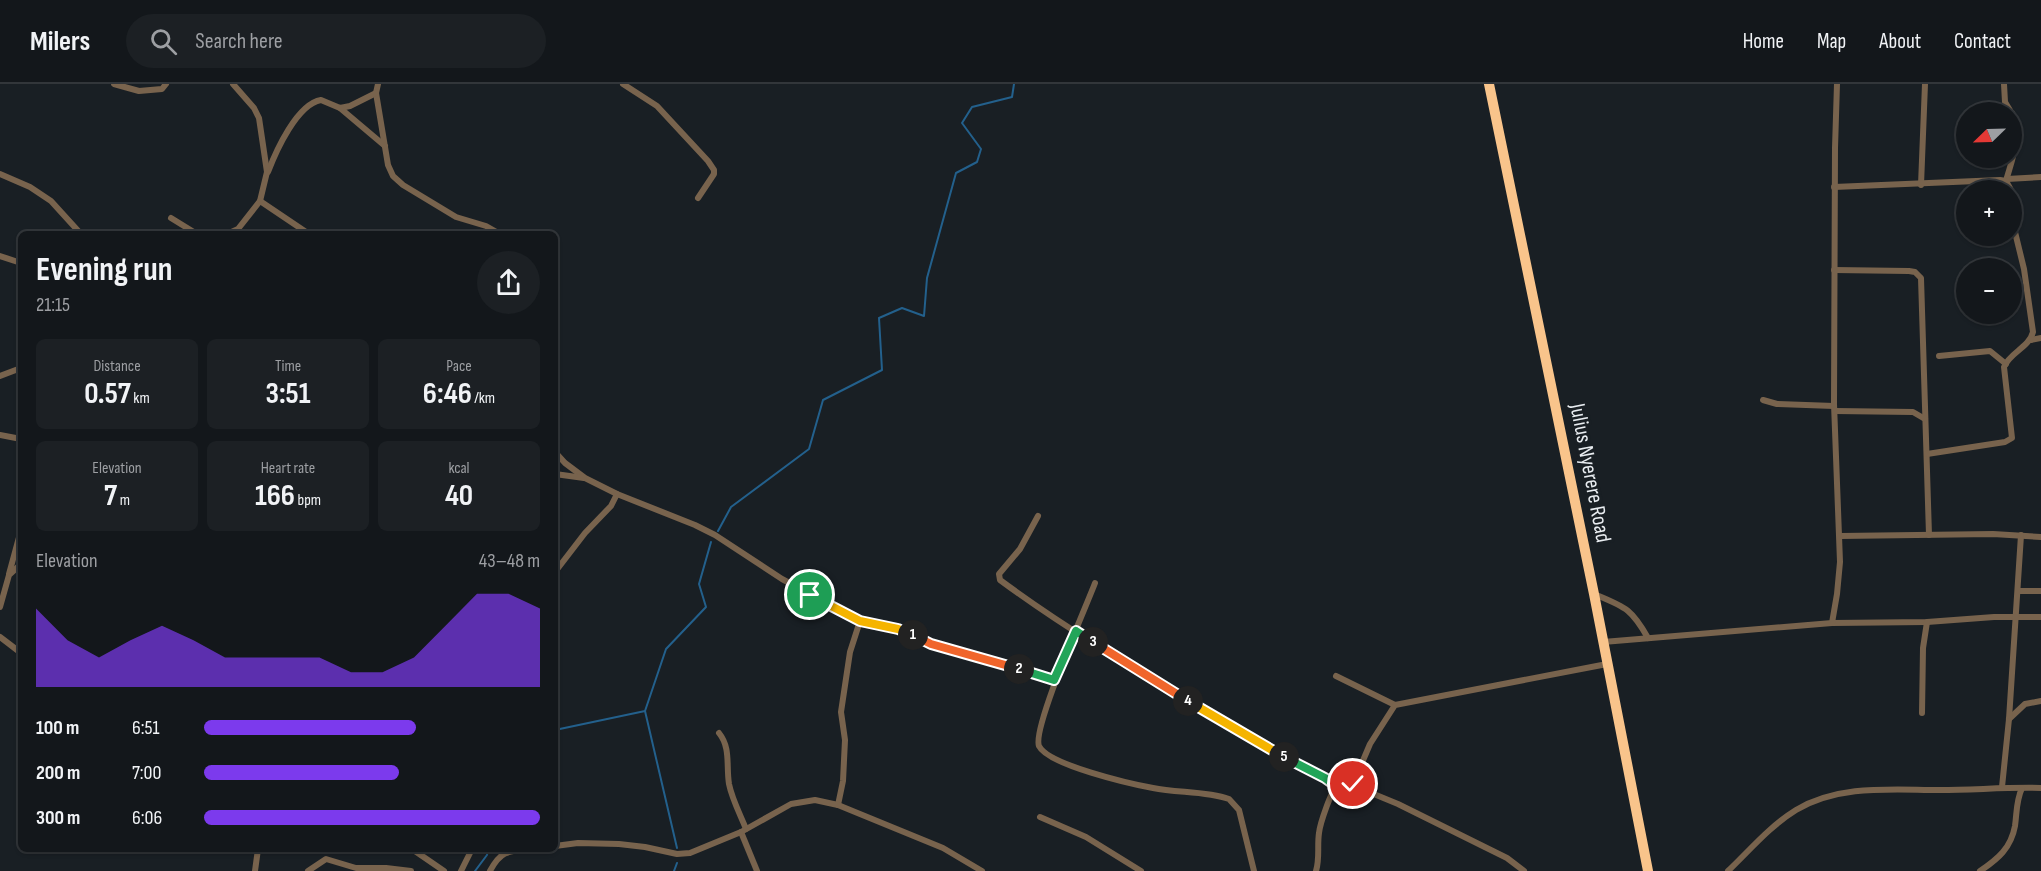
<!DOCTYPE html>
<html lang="en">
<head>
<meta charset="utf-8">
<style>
	:root { --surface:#13171b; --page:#1c2024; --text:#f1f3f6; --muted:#9d9fa3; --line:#32363a; --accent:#7c3aed }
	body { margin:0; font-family:"Sofia Sans Condensed",sans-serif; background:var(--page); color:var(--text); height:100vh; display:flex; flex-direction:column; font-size:22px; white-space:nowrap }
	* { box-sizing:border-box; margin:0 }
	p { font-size:20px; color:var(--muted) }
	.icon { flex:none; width:33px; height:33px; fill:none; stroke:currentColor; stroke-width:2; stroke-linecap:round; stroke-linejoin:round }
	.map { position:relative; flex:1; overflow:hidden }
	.side { position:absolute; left:18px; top:147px; width:540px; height:621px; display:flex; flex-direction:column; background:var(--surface); border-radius:9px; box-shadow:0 2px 4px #0004,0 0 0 2px var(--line) }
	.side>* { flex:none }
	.needle { width:39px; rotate:247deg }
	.fabs { position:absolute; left:1956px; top:18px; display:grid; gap:12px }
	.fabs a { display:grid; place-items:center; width:66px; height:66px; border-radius:50%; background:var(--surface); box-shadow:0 2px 4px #0004,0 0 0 2px var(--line); font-size:30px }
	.pin { position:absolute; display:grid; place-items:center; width:51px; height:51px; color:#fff; margin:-26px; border:3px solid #fff; border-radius:50%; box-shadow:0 2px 6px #0007 }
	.km { position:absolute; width:30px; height:30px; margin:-15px; border-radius:50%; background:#222; color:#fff; font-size:16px; line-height:30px; text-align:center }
	.round { display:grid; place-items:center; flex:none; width:63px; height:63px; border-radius:32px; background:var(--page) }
	.head { display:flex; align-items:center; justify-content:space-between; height:102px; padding:0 18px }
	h1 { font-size:33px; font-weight:700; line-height:45px }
	.metrics { display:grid; grid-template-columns:repeat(3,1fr); gap:9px; height:102px; padding:6px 18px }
	.metrics div { display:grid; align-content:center; border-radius:9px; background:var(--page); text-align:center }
	.metrics b { font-size:30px; font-weight:700 }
	.metrics small { font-size:16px; font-weight:400 }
	.metrics p { font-size:16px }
	.chart { height:168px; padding:12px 18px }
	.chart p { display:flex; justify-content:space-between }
	.chart svg { width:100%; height:108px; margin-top:6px; fill:var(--accent); opacity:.7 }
	ul { padding:0 18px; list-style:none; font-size:20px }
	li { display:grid; grid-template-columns:96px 72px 1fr; align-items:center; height:45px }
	li i { height:15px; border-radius:8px; background:var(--accent) }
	header { display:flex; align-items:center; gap:36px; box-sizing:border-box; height:84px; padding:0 30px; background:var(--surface); border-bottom:2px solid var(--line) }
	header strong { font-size:28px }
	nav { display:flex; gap:33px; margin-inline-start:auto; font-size:21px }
	.search { width:420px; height:54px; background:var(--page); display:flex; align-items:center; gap:15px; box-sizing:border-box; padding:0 21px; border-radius:33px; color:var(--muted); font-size:22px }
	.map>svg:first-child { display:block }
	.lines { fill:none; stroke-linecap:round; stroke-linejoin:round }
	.stream { stroke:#23608c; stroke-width:2 }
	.street { stroke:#78634d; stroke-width:6 }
	.highway { stroke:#f9c48b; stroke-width:10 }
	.split-1-casing { stroke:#fff; stroke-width:12 }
	.split-2-casing { stroke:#fff; stroke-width:12 }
	.split-3-casing { stroke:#fff; stroke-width:12 }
	.split-4-casing { stroke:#fff; stroke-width:12 }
	.split-5-casing { stroke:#fff; stroke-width:12 }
	.split-6-casing { stroke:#fff; stroke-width:12 }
	.split-1 { stroke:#f5b400; stroke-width:8 }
	.split-2 { stroke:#f0652b; stroke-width:8 }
	.split-3 { stroke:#22a559; stroke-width:8 }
	.split-4 { stroke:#f0652b; stroke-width:8 }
	.split-5 { stroke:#f5b400; stroke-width:8 }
	.split-6 { stroke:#22a559; stroke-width:8 }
	.labels { text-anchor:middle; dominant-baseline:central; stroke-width:6; stroke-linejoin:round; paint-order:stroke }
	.street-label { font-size:22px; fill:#e9edf1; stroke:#191f24 }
</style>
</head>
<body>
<header>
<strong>Milers</strong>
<div class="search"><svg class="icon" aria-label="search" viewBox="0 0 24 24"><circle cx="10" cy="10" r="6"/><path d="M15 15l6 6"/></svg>Search here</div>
<nav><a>Home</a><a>Map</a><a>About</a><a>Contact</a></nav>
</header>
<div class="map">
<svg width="2041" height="787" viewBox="0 0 2041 787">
	<rect width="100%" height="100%" fill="#191f24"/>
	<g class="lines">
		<g class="stream">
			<polyline points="718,447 731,423 809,365 823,316 882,286 879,234 902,224 924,232 927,194 956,89 977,78 981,65 962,39 972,23 1012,13 1014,0"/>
			<polyline points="645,627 677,764"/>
			<polyline points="555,646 645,627 666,565 706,523 699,500 711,458"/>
			<polyline points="475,787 487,771 488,765"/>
			<polyline points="674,787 677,779"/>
		</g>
		<g class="street">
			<polyline points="114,0 139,7 162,5 166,0"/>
			<polyline points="378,0 376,9 388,81 393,92 403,101 456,133 486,142 500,150"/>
			<polyline points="623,0 657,22 708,77 714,86 714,90 698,114"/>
			<polyline points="2004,0 2005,18 2011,28"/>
			<polyline points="340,24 385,62"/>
			<path d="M268,88C276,67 297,20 321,16L340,24L350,22L376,9"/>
			<polyline points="0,90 30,103 51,117 81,150"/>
			<polyline points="2007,95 2041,93"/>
			<path d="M2006,97C2012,75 2023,50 2012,29"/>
			<polyline points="1921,101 1925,0"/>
			<polyline points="1834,103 2000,96 2006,97 2011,106"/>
			<polyline points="260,117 309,150"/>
			<polyline points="171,134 197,150"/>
			<polyline points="227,150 238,145 260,117 267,88 259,34 254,24 233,0"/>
			<polyline points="0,172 21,179"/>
			<polyline points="1834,186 1909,187 1915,188 1921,194 1929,451"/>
			<polyline points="2031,256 2041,254"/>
			<polyline points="1939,272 1990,267 2006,280"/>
			<polyline points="0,292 21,284"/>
			<polyline points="1763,316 1777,320 1834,322"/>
			<polyline points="1835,327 1913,328 1925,335"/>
			<polyline points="0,351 21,355"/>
			<polyline points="555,368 565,379 585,394 617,410 695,441 715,451 782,495 860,537 898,545 931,560 1031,587 1054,596"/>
			<path d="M1927,370L2005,358L2012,354L2004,283C2010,268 2029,264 2033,248L2024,185L2014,144L2012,113"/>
			<polyline points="555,390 584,394"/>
			<path d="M1038,432L1020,465L999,490L1000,496C1081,556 1170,605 1256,657C1282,672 1312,684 1336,702"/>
			<polyline points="1840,452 1993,450 2041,453"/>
			<polyline points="555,488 585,449 611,422 617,410"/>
			<polyline points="9,490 21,446"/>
			<path d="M1095,499C1086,523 1032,645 1039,662C1048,681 1131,700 1153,704C1177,709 1206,707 1229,715L1239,726L1254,787"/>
			<polyline points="2018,507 2041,507"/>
			<path d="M1594,510C1625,523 1631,524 1648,554"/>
			<polyline points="0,523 9,491 21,480"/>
			<polyline points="1832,539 1927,538 1994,533 2041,533"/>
			<polyline points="0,553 21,569"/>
			<polyline points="1603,558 1832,539 1837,510 1840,478 1834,320 1835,64 1837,0"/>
			<polyline points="1336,592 1395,621"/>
			<polyline points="1922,629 1923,564 1927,538"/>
			<polyline points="2009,635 2025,620 2041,617"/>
			<path d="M719,649C731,664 726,681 729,700C732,715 740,730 746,745"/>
			<polyline points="1353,700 1370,660 1395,621 1607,580"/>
			<polyline points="2002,703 2009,635 2021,451"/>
			<polyline points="838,721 843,697 845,656 841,628 850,568 860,537"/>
			<polyline points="1040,733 1086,753 1141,787"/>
			<polyline points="741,748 757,787"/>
			<polyline points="555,762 578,759 619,760 645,763 677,770 690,769 741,748 791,720 815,716 838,721 943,764 982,787"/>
			<polyline points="412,765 444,787"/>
			<polyline points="255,787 258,765"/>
			<polyline points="308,787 326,775 356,784 386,784 411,787"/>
			<polyline points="461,787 472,765"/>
			<path d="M490,787C500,768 507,767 528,765"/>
			<path d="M1316,787C1320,774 1317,762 1319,749C1320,740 1331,706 1338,701C1341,698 1343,699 1347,699L1398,720L1507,774L1524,787"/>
			<path d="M1728,787C1750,766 1770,742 1796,726C1840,700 1892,706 1940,706C1974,706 2007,703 2041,704"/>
			<path d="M1980,787C1998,775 2011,764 2015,742C2017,728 2016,717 2022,704"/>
		</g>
		<polyline class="highway" points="1489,0 1594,510 1648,787"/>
	</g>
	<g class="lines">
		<g class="split-1-casing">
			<polyline id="split-1" points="810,511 860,537 898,545 913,551"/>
		</g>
		<g class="split-2-casing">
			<polyline id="split-2" points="913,551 931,560 1019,585"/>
		</g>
		<g class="split-3-casing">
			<polyline id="split-3" points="1019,585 1054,596 1076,547 1093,558"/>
		</g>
		<g class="split-4-casing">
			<polyline id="split-4" points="1093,558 1188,617"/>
		</g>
		<g class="split-5-casing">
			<polyline id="split-5" points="1188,617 1284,673"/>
		</g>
		<g class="split-6-casing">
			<polyline id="split-6" points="1284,673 1325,694 1336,702 1340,699 1353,700"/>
		</g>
		<use href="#split-1" class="split-1"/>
		<use href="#split-2" class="split-2"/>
		<use href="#split-3" class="split-3"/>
		<use href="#split-4" class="split-4"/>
		<use href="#split-5" class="split-5"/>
		<use href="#split-6" class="split-6"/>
	</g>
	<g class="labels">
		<g class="street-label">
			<text transform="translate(1590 389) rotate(79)">Julius Nyerere Road</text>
		</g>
	</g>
</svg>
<div class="fabs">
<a><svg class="needle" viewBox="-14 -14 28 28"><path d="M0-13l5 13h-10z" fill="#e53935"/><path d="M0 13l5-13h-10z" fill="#9d9fa3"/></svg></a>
<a>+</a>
<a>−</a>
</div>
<div class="pin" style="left:810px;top:511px;background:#1e9e55"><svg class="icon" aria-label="arrive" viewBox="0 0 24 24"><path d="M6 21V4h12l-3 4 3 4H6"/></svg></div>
<div class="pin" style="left:1353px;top:700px;background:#d93025"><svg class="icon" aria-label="check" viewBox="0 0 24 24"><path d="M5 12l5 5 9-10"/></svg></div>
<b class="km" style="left:913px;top:551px">1</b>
<b class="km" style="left:1019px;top:585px">2</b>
<b class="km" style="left:1093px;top:558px">3</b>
<b class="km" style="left:1188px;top:617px">4</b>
<b class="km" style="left:1284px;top:673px">5</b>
<section class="side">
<div class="head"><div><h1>Evening run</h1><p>21:15</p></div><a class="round"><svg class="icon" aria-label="share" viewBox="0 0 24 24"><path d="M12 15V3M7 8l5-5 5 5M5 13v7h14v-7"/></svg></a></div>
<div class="metrics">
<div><p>Distance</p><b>0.57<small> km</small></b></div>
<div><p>Time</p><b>3:51</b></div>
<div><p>Pace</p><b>6:46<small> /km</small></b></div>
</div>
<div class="metrics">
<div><p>Elevation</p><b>7<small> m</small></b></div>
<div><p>Heart rate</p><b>166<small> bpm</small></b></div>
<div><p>kcal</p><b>40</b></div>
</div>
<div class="chart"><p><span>Elevation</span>43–48 m</p>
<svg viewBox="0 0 160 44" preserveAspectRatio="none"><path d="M0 44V12L10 25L20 32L30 25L40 19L50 25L60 32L70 32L80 32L90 32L100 38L110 38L120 32L130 19L140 6L150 6L160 12V44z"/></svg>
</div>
<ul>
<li><b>100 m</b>6:51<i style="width:63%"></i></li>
<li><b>200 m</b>7:00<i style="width:58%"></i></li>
<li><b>300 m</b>6:06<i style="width:100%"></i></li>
</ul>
</section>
</div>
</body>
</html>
